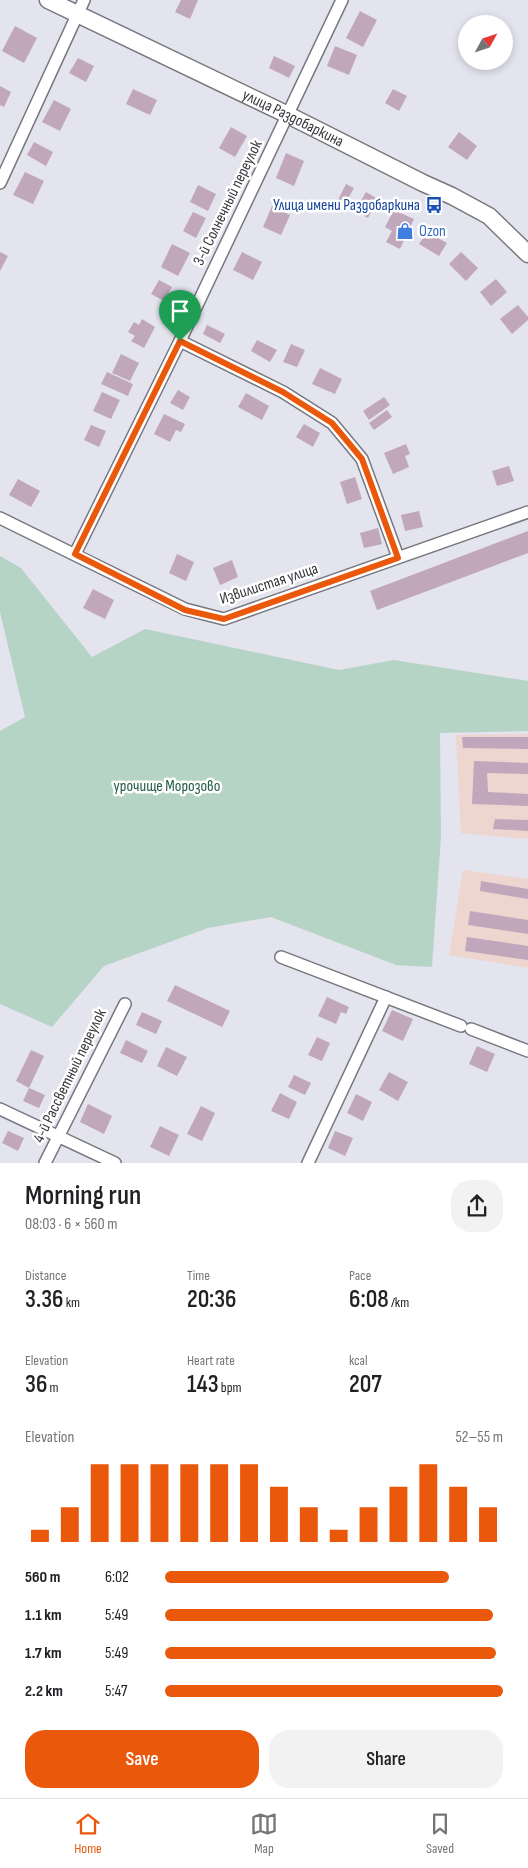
<!DOCTYPE html>
<html lang="en">
<head>
<meta charset="utf-8">
<style>
	:root { --surface:#fff; --page:#f2f2f2; --text:#202124; --muted:#757577; --line:#e0e0e0; --accent:#ea580c }
	body { margin:0; font-family:"Sofia Sans Condensed",sans-serif; background:var(--page); color:var(--text); height:100vh; display:flex; flex-direction:column; font-size:19px; white-space:nowrap }
	* { box-sizing:border-box; margin:0 }
	p { font-size:16px; color:var(--muted) }
	.icon { flex:none; width:28px; height:28px; fill:none; stroke:currentColor; stroke-width:2; stroke-linecap:round; stroke-linejoin:round }
	.map { position:relative; height:1163px; overflow:hidden }
	.side { display:flex; flex-direction:column; background:var(--surface); flex:1 }
	.side>* { flex:none }
	.needle { width:32px; rotate:50deg }
	.fabs { position:absolute; left:458px; top:15px; display:grid; gap:10px }
	.fabs a { display:grid; place-items:center; width:55px; height:55px; border-radius:50%; background:var(--surface); box-shadow:0 2px 8px #0003; font-size:25px }
	.pin { position:absolute; display:grid; place-items:center; width:42px; height:42px; color:#fff; margin:-51px -21px; border-radius:50% 50% 50% 0; rotate:-45deg; box-shadow:0 0 5px #0007 }
	.pin .icon { rotate:45deg }
	.round { display:grid; place-items:center; flex:none; width:52px; height:52px; border-radius:20px; background:var(--page) }
	.head { display:flex; align-items:center; justify-content:space-between; height:85px; padding:0 25px }
	h1 { font-size:28px; font-weight:600; line-height:38px }
	.metrics { display:grid; grid-template-columns:repeat(3,1fr); gap:8px; height:85px; padding:5px 25px }
	.metrics div { display:grid; align-content:center }
	.metrics b { font-size:25px; font-weight:600 }
	.metrics small { font-size:14px; font-weight:400 }
	.metrics p { font-size:14px }
	.chart { height:140px; padding:10px 25px }
	.chart p { display:flex; justify-content:space-between }
	.chart svg { width:100%; height:90px; margin-top:5px; stroke:var(--accent); stroke-width:6 }
	.cta { display:flex; gap:10px; margin-top:auto; padding:10px 25px }
	.cta a { flex:1; height:58px; border-radius:20px; background:var(--accent); color:#fff; font-size:20px; font-weight:600; line-height:58px; text-align:center }
	.cta a+a { background:var(--page); color:var(--text) }
	ul { padding:0 25px; list-style:none; font-size:16px }
	li { display:grid; grid-template-columns:80px 60px 1fr; align-items:center; height:38px }
	li i { height:12px; border-radius:6px; background:var(--accent) }
	.tab-bar { display:flex; justify-content:space-around; align-items:center; height:70px; border-top:1px solid var(--line); background:var(--surface); font-size:14px; color:var(--muted) }
	.tab-bar a { display:grid; justify-items:center; gap:2px }
	.tab-bar .active { color:var(--accent) }
	.map>svg:first-child { display:block }
	.industrial { fill:#eed5cf }
	.green { fill:#b6d4c5 }
	.building { fill:#c1a7bc }
	.lines { fill:none; stroke-linecap:round; stroke-linejoin:round }
	.street-casing { stroke:#76777f; stroke-width:14 }
	.secondary-casing { stroke:#76777f; stroke-width:19 }
	.street { stroke:#fff; stroke-width:11 }
	.secondary { stroke:#fff; stroke-width:16 }
	.route-casing { stroke:#fff; stroke-width:10 }
	.route { stroke:#ea580c; stroke-width:6 }
	.labels { text-anchor:middle; dominant-baseline:central; stroke-width:5; stroke-linejoin:round; paint-order:stroke }
	.street-label { font-size:16px; fill:#37383b; stroke:#fff }
	.transit-label { font-size:16px; fill:#164399; stroke:#fff; text-anchor:end }
	.shop-label { font-size:16px; fill:#366cbe; stroke:#fff; text-anchor:start }
	.park-label { font-size:16px; fill:#235c45; stroke:#fff }
</style>
</head>
<body>
<div class="map">
<svg width="528" height="1163" viewBox="0 0 528 1163">
	<rect width="100%" height="100%" fill="#e3e4ee"/>
	<g class="industrial">
		<polygon points="528,734 528,839 461,833 456,735"/>
		<polygon points="463,870 528,879 528,968 449,955"/>
	</g>
	<polygon class="green" points="0,556 21,568 92,657 145,629 339,670 394,660 528,681 528,731 440,733 441,837 432,967 396,965 271,917 208,928 104,966 52,1027 0,1004 0,731 25,717 0,612"/>
	<g class="building">
		<polygon points="181,0 198,0 190,19 175,12"/>
		<polygon points="360,11 377,20 363,47 346,38"/>
		<polygon points="15,26 37,38 24,63 2,51"/>
		<polygon points="335,46 357,55 349,75 327,66"/>
		<polygon points="274,56 295,66 289,78 269,68"/>
		<polygon points="78,58 94,66 86,82 69,73"/>
		<polygon points="0,86 11,92 4,107 0,105"/>
		<polygon points="133,89 157,100 150,115 126,104"/>
		<polygon points="393,89 407,96 399,111 385,103"/>
		<polygon points="54,100 71,109 60,131 42,122"/>
		<polygon points="231,127 247,136 235,157 219,148"/>
		<polygon points="459,132 477,146 467,160 448,147"/>
		<polygon points="34,142 53,152 46,166 27,155"/>
		<polygon points="286,153 304,161 294,186 276,178"/>
		<polygon points="25,172 44,181 33,204 13,195"/>
		<polygon points="346,184 354,188 343,208 336,204"/>
		<polygon points="198,185 216,194 208,211 190,202"/>
		<polygon points="366,192 378,199 368,218 355,211"/>
		<polygon points="272,206 290,215 281,235 263,227"/>
		<polygon points="394,210 414,219 400,249 386,242 392,231 385,227"/>
		<polygon points="193,212 206,218 196,238 183,231"/>
		<polygon points="427,232 447,243 439,256 419,244"/>
		<polygon points="172,244 190,253 178,276 161,267"/>
		<polygon points="0,252 8,256 0,271"/>
		<polygon points="242,252 262,262 253,280 233,270"/>
		<polygon points="461,252 478,268 466,281 449,264"/>
		<polygon points="496,279 507,292 491,306 480,292"/>
		<polygon points="159,280 172,287 164,301 151,294"/>
		<polygon points="518,305 528,317 528,320 512,334 500,319"/>
		<polygon points="142,319 155,327 144,348 131,341 135,336 128,332 134,322 139,325"/>
		<polygon points="207,325 225,334 220,343 203,334"/>
		<polygon points="257,340 277,350 270,362 251,351"/>
		<polygon points="291,344 305,350 297,367 283,362"/>
		<polygon points="121,354 139,363 130,381 112,373"/>
		<polygon points="320,368 342,379 335,394 312,384"/>
		<polygon points="107,372 133,384 128,396 101,384"/>
		<polygon points="178,390 190,397 183,410 170,403"/>
		<polygon points="102,392 120,400 111,419 93,411"/>
		<polygon points="246,393 269,406 262,420 238,407"/>
		<polygon points="384,397 390,405 369,420 363,411"/>
		<polygon points="387,410 392,417 374,430 369,423"/>
		<polygon points="164,414 185,424 181,432 176,430 170,442 154,434"/>
		<polygon points="304,424 320,433 313,447 296,437"/>
		<polygon points="91,425 106,431 99,447 84,440"/>
		<polygon points="406,444 410,454 405,456 409,467 393,474 384,453"/>
		<polygon points="509,466 514,481 497,486 492,471"/>
		<polygon points="355,477 362,499 347,504 340,482"/>
		<polygon points="18,479 40,491 31,507 9,495"/>
		<polygon points="419,511 423,527 405,531 401,515"/>
		<polygon points="378,528 382,544 364,548 360,533"/>
		<polygon points="528,531 528,553 377,610 370,591"/>
		<polygon points="177,554 194,562 186,581 169,573"/>
		<polygon points="232,560 238,577 220,585 213,568"/>
		<polygon points="93,589 114,600 105,619 83,608"/>
		<polygon points="462,737 528,737 528,749 463,748"/>
		<polygon points="474,761 528,763 528,774 487,773 488,792 528,794 528,806 472,804"/>
		<polygon points="495,819 528,820 528,831 493,829"/>
		<polygon points="481,881 528,889 528,899 480,891"/>
		<polygon points="470,911 528,920 528,934 468,925"/>
		<polygon points="467,937 528,946 528,960 465,951"/>
		<polygon points="175,985 230,1011 222,1027 167,1001"/>
		<polygon points="327,997 349,1007 346,1014 341,1012 336,1024 318,1016"/>
		<polygon points="392,1010 413,1019 403,1041 382,1031"/>
		<polygon points="142,1012 162,1021 156,1034 136,1025"/>
		<polygon points="317,1037 330,1043 322,1061 308,1055"/>
		<polygon points="126,1040 148,1051 142,1063 120,1053"/>
		<polygon points="477,1046 495,1054 487,1072 469,1064"/>
		<polygon points="166,1047 187,1057 177,1076 157,1066"/>
		<polygon points="31,1050 44,1056 29,1088 16,1081"/>
		<polygon points="389,1072 408,1082 398,1101 379,1090"/>
		<polygon points="294,1075 311,1083 305,1095 288,1087"/>
		<polygon points="29,1088 45,1095 39,1108 23,1101"/>
		<polygon points="280,1093 297,1102 289,1119 271,1111"/>
		<polygon points="356,1094 372,1102 363,1121 347,1113"/>
		<polygon points="88,1104 112,1116 104,1134 80,1122"/>
		<polygon points="201,1106 215,1113 202,1141 187,1134"/>
		<polygon points="160,1126 179,1135 169,1156 150,1147"/>
		<polygon points="8,1131 24,1138 18,1151 2,1143"/>
		<polygon points="335,1131 353,1138 345,1156 328,1148"/>
	</g>
	<g class="lines">
		<g class="street-casing">
			<g id="street">
				<polyline points="0,183 84,0"/>
				<polyline points="180,341 283,392 332,423 362,459 398,557"/>
				<polyline points="0,518 185,609 224,619 528,512"/>
				<polyline points="75,554 180,341 342,0"/>
				<polyline points="281,957 461,1026"/>
				<polyline points="471,1029 528,1051"/>
				<polyline points="0,1109 115,1163"/>
				<polyline points="45,1163 125,1004"/>
				<polyline points="308,1163 386,997"/>
			</g>
		</g>
		<g class="secondary-casing">
			<g id="secondary">
				<path id="s1" d="M48,0L288,115L423,183L452,196L489,216L528,254"/>
			</g>
		</g>
		<use href="#street" class="street"/>
		<use href="#secondary" class="secondary"/>
	</g>
	<g class="lines">
		<g class="route-casing">
			<polygon id="route" points="180,341 283,392 332,423 362,459 398,558 224,619 185,610 75,554"/>
		</g>
		<use href="#route" class="route"/>
	</g>
	<defs>
		<g id="bus-bare" transform="scale(1.35)"><path d="M-5-6H5V4H4V6H2V4H-2V6H-4V4H-5ZM-3.5-4V0h7V-4ZM-3.5 1.2v1.5H-2V1.2ZM2 1.2v1.5H3.5V1.2Z" fill="#1a4fb4" stroke="#fff" stroke-width="2.5" paint-order="stroke"/></g>
		<g id="shop-bare" transform="scale(1.35)"><path d="M-5-2.5h2.3a2.7 3.5 0 0 1 5.4 0H5L5.5 6h-11ZM-1.5-2.5h3a1.5 2.3 0 0 0-3 0Z" fill="#3f7fe0" stroke="#fff" stroke-width="2.5" paint-order="stroke"/></g>
	</defs>
	<g fill-rule="evenodd">
		<use href="#bus-bare" x="434" y="205"/>
		<use href="#shop-bare" x="405" y="231"/>
	</g>
	<g class="labels">
		<g class="street-label">
			<text stroke="none"><textPath href="#s1" startOffset="272">улица Раздобаркина</textPath></text>
			<text transform="translate(228 203) rotate(-64)">3-й Солнечный переулок</text>
			<text transform="translate(269 584) rotate(-18)">Извилистая улица</text>
			<text transform="translate(70 1076) rotate(-64)">4-й Рассветный переулок</text>
		</g>
		<g class="transit-label">
			<text x="420" y="205">Улица имени Раздобаркина</text>
		</g>
		<g class="shop-label">
			<text x="419" y="231">Ozon</text>
		</g>
		<g class="park-label">
			<text x="167" y="786">урочище Морозово</text>
		</g>
	</g>
</svg>
<div class="fabs">
<a><svg class="needle" viewBox="-14 -14 28 28"><path d="M0-13l5 13h-10z" fill="#e53935"/><path d="M0 13l5-13h-10z" fill="#757577"/></svg></a>
</div>
<div class="pin" style="left:180px;top:341px;background:#1e9e55"><svg class="icon" aria-label="arrive" viewBox="0 0 24 24"><path d="M6 21V4h12l-3 4 3 4H6"/></svg></div>
</div>
<section class="side">
<div class="head"><div><h1>Morning run</h1><p>08:03 · 6 × 560 m</p></div><a class="round"><svg class="icon" aria-label="share" viewBox="0 0 24 24"><path d="M12 15V3M7 8l5-5 5 5M5 13v7h14v-7"/></svg></a></div>
<div class="metrics">
<div><p>Distance</p><b>3.36<small> km</small></b></div>
<div><p>Time</p><b>20:36</b></div>
<div><p>Pace</p><b>6:08<small> /km</small></b></div>
</div>
<div class="metrics">
<div><p>Elevation</p><b>36<small> m</small></b></div>
<div><p>Heart rate</p><b>143<small> bpm</small></b></div>
<div><p>kcal</p><b>207</b></div>
</div>
<div class="chart"><p><span>Elevation</span>52–55 m</p>
<svg viewBox="0 0 160 44" preserveAspectRatio="none"><path d="M5 44V38M15 44V27M25 44V6M35 44V6M45 44V6M55 44V6M65 44V6M75 44V6M85 44V17M95 44V27M105 44V38M115 44V27M125 44V17M135 44V6M145 44V17M155 44V27"/></svg>
</div>
<ul>
<li><b>560 m</b>6:02<i style="width:84%"></i></li>
<li><b>1.1 km</b>5:49<i style="width:97%"></i></li>
<li><b>1.7 km</b>5:49<i style="width:98%"></i></li>
<li><b>2.2 km</b>5:47<i style="width:100%"></i></li>
</ul>
<div class="cta"><a>Save</a><a>Share</a></div>
</section>
<nav class="tab-bar">
<a class="active"><svg class="icon" aria-label="home" viewBox="0 0 24 24"><path d="M3 11l9-7 9 7M6 9v11h12V9"/></svg>Home</a>
<a><svg class="icon" aria-label="map" viewBox="0 0 24 24"><path d="M3 6l6-2 6 2 6-2v14l-6 2-6-2-6 2zM9 4v14M15 6v14"/></svg>Map</a>
<a><svg class="icon" aria-label="saved" viewBox="0 0 24 24"><path d="M7 4h10v16l-5-4-5 4z"/></svg>Saved</a>
</nav>
</body>
</html>
